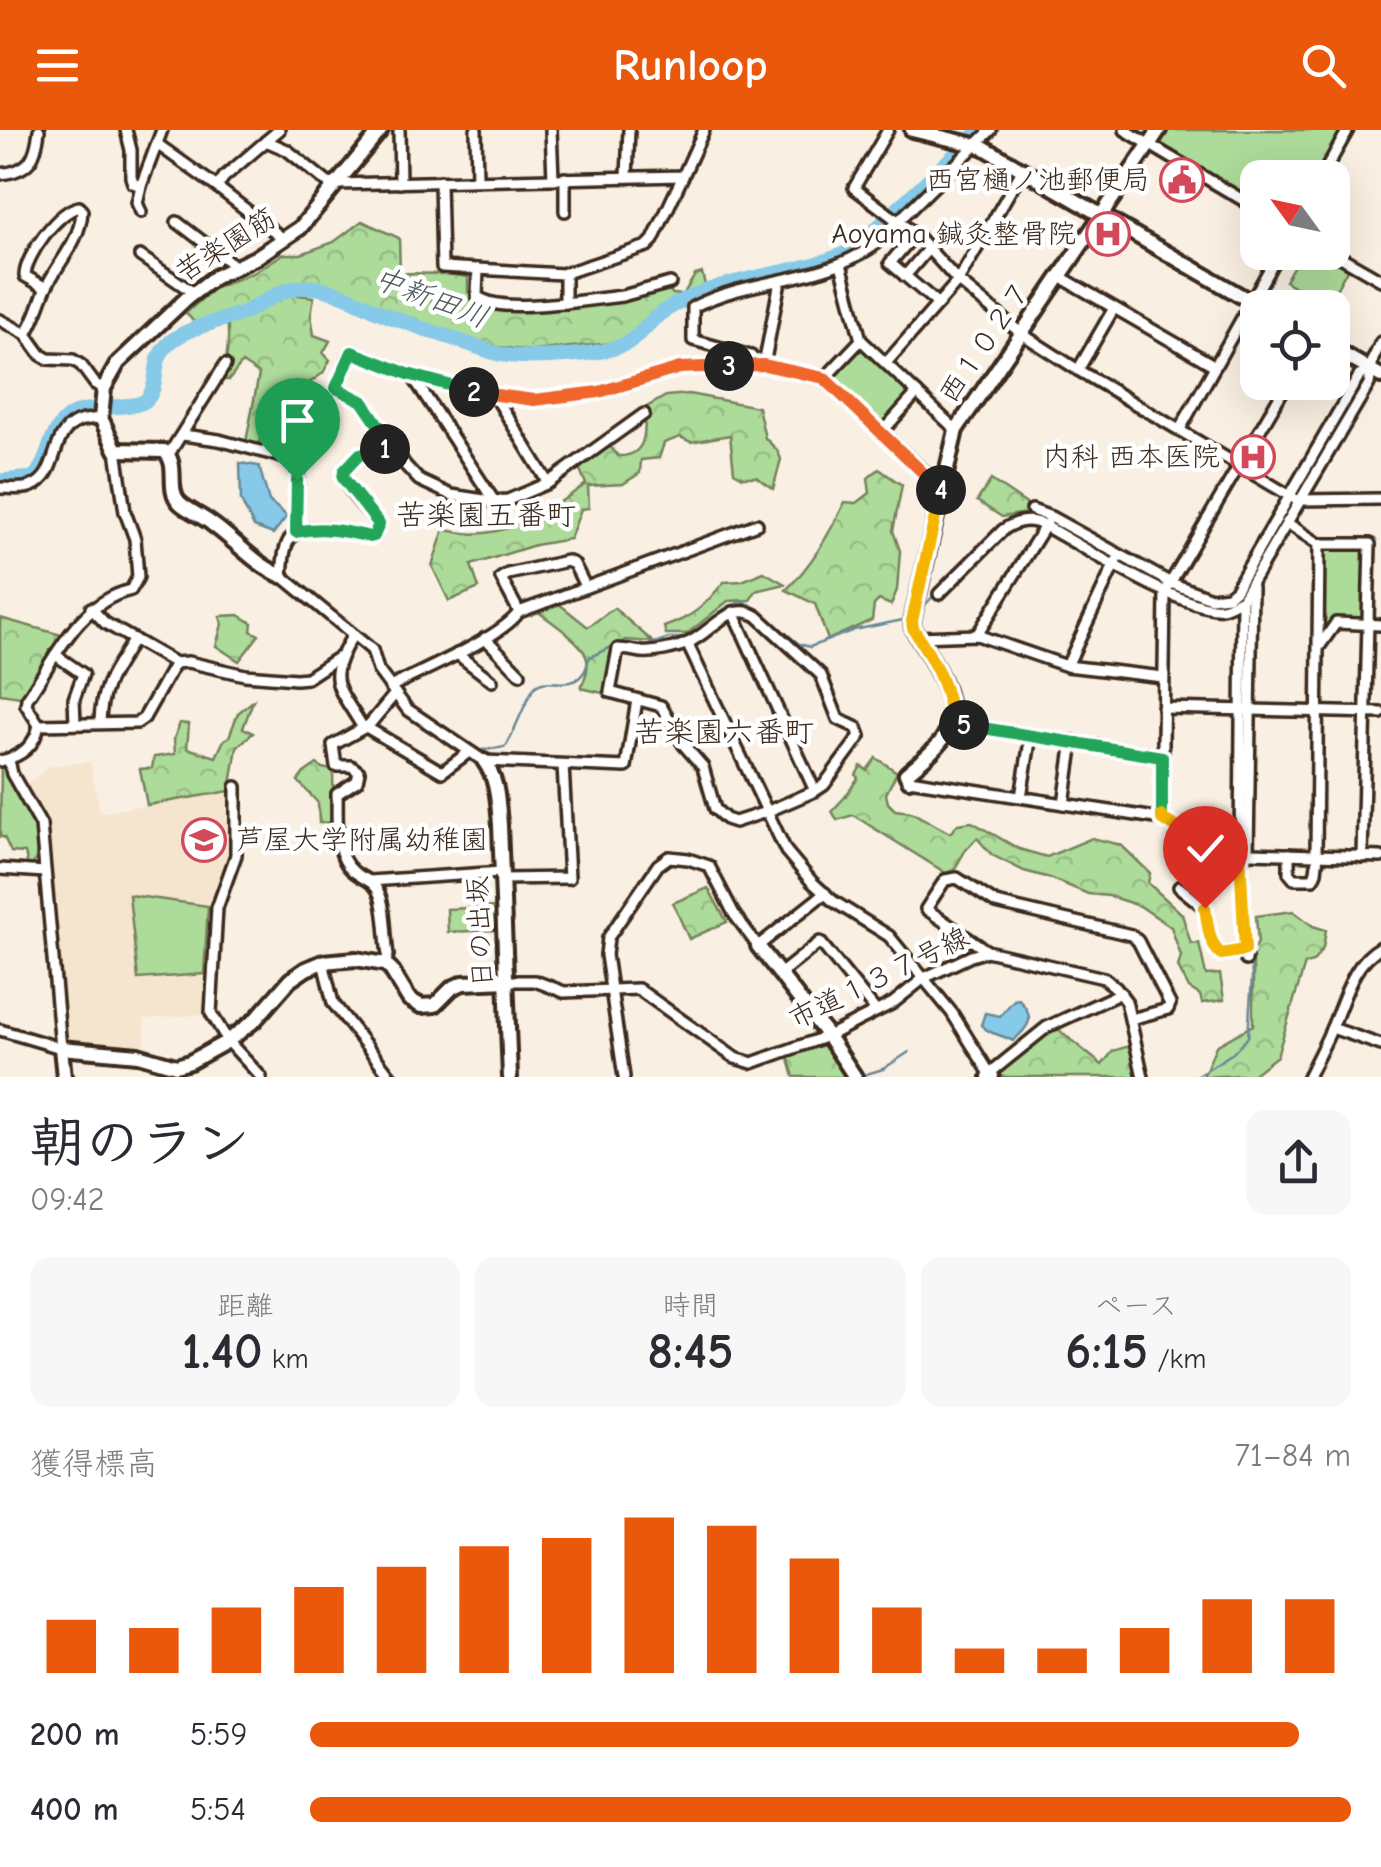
<!DOCTYPE html>
<html lang="ja">
<head>
<meta charset="utf-8">
<style>
	:root { --surface:#fff; --page:#f7f7f7; --text:#2b2b33; --muted:#7c7c81; --accent:#ea580c }
	body { margin:0; font-family:"Comic Neue","Klee One",sans-serif; background:var(--page); color:var(--text); height:100vh; display:flex; flex-direction:column; font-size:38px; white-space:nowrap }
	* { box-sizing:border-box; margin:0 }
	p { font-size:32px; color:var(--muted) }
	.icon { flex:none; width:55px; height:55px; fill:none; stroke:currentColor; stroke-width:2; stroke-linecap:round; stroke-linejoin:round }
	.map { position:relative; height:947px; overflow:hidden }
	.details { display:flex; flex-direction:column; background:var(--surface); flex:1 }
	.details>* { flex:none }
	.needle { width:65px; rotate:303deg }
	.buttons { position:absolute; left:1240px; top:30px; display:grid; gap:20px }
	.buttons a { display:grid; place-items:center; width:110px; height:110px; border-radius:20px; background:var(--surface); box-shadow:0 10px 40px #0002; font-size:50px }
	.pin { position:absolute; display:grid; place-items:center; width:85px; height:85px; color:#fff; margin:-102px -42px; border-radius:50% 50% 50% 0; rotate:-45deg; box-shadow:0 0 10px #0007 }
	.pin .icon { rotate:45deg }
	.km { position:absolute; width:50px; height:50px; margin:-25px; border-radius:50%; background:#222; color:#fff; font-size:28px; line-height:50px; text-align:center }
	.round { display:grid; place-items:center; flex:none; width:105px; height:105px; border-radius:20px; background:var(--page) }
	.overview { display:flex; align-items:center; justify-content:space-between; height:170px; padding:0 30px }
	h1 { font-size:55px; font-weight:700; line-height:75px }
	.figures { display:grid; grid-template-columns:repeat(3,1fr); gap:15px; height:170px; padding:10px 30px }
	.figures div { display:grid; align-content:center; border-radius:20px; background:var(--page); text-align:center }
	.figures b { font-size:50px; font-weight:700 }
	.figures small { font-size:28px; font-weight:400 }
	.figures p { font-size:28px }
	.chart { height:280px; padding:20px 30px }
	.chart p { display:flex; justify-content:space-between }
	.chart svg { width:100%; height:180px; margin-top:10px; stroke:var(--accent); stroke-width:6 }
	ul { padding:0 30px; list-style:none; font-size:32px }
	li { display:grid; grid-template-columns:160px 120px 1fr; align-items:center; height:75px }
	li i { height:25px; border-radius:12px; background:var(--accent) }
	header { display:flex; justify-content:space-between; align-items:center; height:130px; padding:0 30px; background:var(--accent); color:#fff; font-size:45px; font-weight:700 }
	.map>svg:first-child { display:block }
	.built { fill:#f5e4ce }
	.green { fill:#addb9a; stroke:#74825c; stroke-width:2.5 }
	.forest { fill:url(#forest-crowns); stroke:#74825c; stroke-width:2.5 }
	.water { fill:#87c9e8; stroke:#698997; stroke-width:2.5 }
	.lines { fill:none; stroke-linecap:round; stroke-linejoin:round }
	.stream { stroke:#698997; stroke-width:2.5 }
	.river { stroke:#87c9e8; stroke-width:15 }
	.street-casing { stroke:#3b2a1e; stroke-width:16 }
	.secondary-casing { stroke:#3b2a1e; stroke-width:20 }
	.street { stroke:#fff; stroke-width:9 }
	.secondary { stroke:#fff; stroke-width:12 }
	.split-1-casing { stroke:#fff; stroke-width:20 }
	.split-2-casing { stroke:#fff; stroke-width:20 }
	.split-3-casing { stroke:#fff; stroke-width:20 }
	.split-4-casing { stroke:#fff; stroke-width:20 }
	.split-5-casing { stroke:#fff; stroke-width:20 }
	.split-6-casing { stroke:#fff; stroke-width:20 }
	.split-7-casing { stroke:#fff; stroke-width:20 }
	.split-1 { stroke:#22a559; stroke-width:12 }
	.split-2 { stroke:#22a559; stroke-width:12 }
	.split-3 { stroke:#f0652b; stroke-width:12 }
	.split-4 { stroke:#f0652b; stroke-width:12 }
	.split-5 { stroke:#f5b400; stroke-width:12 }
	.split-6 { stroke:#22a559; stroke-width:12 }
	.split-7 { stroke:#f5b400; stroke-width:12 }
	.labels { text-anchor:middle; dominant-baseline:central; stroke-width:9; stroke-linejoin:round; paint-order:stroke }
	.poi-label { font-size:28px; fill:#3b2a1e; stroke:#fff; text-anchor:end }
	.street-label { font-size:28px; fill:#3b2a1e; stroke:#fff }
	.water-label { font-size:30px; font-style:italic; fill:#525a5b; stroke:#fff }
	.neighbourhood-label { font-size:30px; fill:#3b2a1e; stroke:#fff }
</style>
</head>
<body>
<header><svg class="icon" aria-label="menu" viewBox="0 0 24 24"><path d="M4 6h16M4 12h16M4 18h16"/></svg>Runloop<svg class="icon" aria-label="search" viewBox="0 0 24 24"><circle cx="10" cy="10" r="6"/><path d="M15 15l6 6"/></svg></header>
<div class="map">
<svg width="1381" height="947" viewBox="0 0 1381 947">
	<defs>
		<pattern id="forest-crowns" width="20" height="18" patternUnits="userSpaceOnUse" patternTransform="scale(2.5)"><rect width="20" height="18" fill="#addb9a"/><path d="M2 6a3 3 0 1 1 6 0M12 15a3 3 0 1 1 6 0" fill="none" stroke="#96bc84"/></pattern>
	</defs>
	<rect width="100%" height="100%" fill="#f9efe2"/>
	<filter id="ink" filterUnits="userSpaceOnUse"><feTurbulence type="fractalNoise" baseFrequency=".01" numOctaves="2"/><feDisplacementMap in="SourceGraphic" scale="20" xChannelSelector="R" yChannelSelector="G"/><feConvolveMatrix kernelMatrix="1 2 1 2 8 2 1 2 1" color-interpolation-filters="sRGB"/></filter>
	<g filter="url(#ink)">
		<polygon class="built" points="90,632 100,683 230,661 231,725 212,776 204,884 144,889 145,912 138,919 74,914 66,909 46,691 42,690 23,657 50,636"/>
		<g class="green">
			<polygon points="1169,0 1343,0 1316,47 1258,48 1257,74 1158,16"/>
			<polygon points="1301,123 1322,123 1348,138 1327,176 1285,151"/>
			<polygon points="857,217 862,217 909,263 910,267 885,294 881,294 832,248 832,244"/>
			<polygon points="1365,417 1367,421 1366,486 1363,490 1334,489 1324,504 1320,503 1321,418"/>
			<path d="M1,634C17,662 49,702 33,735L28,736L25,723L11,722L4,707H0Z"/>
			<polygon points="129,765 208,776 204,844 138,849"/>
			<polygon points="496,777 497,800 448,802 447,779"/>
		</g>
		<g class="forest">
			<path d="M362,91L399,108L400,143L448,144L468,147V162L486,175L525,176L663,155L673,164L683,165L695,145L702,143L706,159C688,166 668,171 652,183C641,191 635,205 622,212L532,221L497,217L443,201L394,194L371,185L346,160L300,156L298,165L314,167L311,185L314,205L330,211L323,223L330,230L323,243L305,256L297,267L296,284L281,305L266,301L258,314L246,312L259,244L242,233L229,250H221C227,229 230,212 227,189L194,192L186,183L213,159L255,142L283,124H301L334,112Z"/>
			<path d="M689,264L758,277L765,308L777,320L781,329L773,359L757,347H743L734,342L730,305L691,312L680,307L664,313L659,328L641,330L640,343L623,354L588,356L589,378L581,379L570,409L535,415L471,435L479,458L449,471L432,436L444,399C497,416 544,384 586,354L578,335L609,315L618,326C648,327 645,300 645,278L666,266Z"/>
			<path d="M879,339L902,355L893,401L900,421L897,460L891,475L879,470L874,475L872,490L828,510L815,474L786,460C812,435 829,404 845,372L857,373L870,363L868,348Z"/>
			<polygon points="991,350 1028,375 1026,383 1002,387 977,371"/>
			<path d="M764,442L785,454L756,461L750,470L728,471L687,504H666L664,497C695,486 703,477 724,452L742,451Z"/>
			<path d="M558,473L588,497L614,478L653,512L625,510L612,519L607,564L581,558C585,548 590,537 586,526C581,511 550,491 537,481Z"/>
			<polygon points="239,485 252,493 251,501 259,505 239,531 216,516 222,494 220,486"/>
			<polygon points="0,488 65,506 20,567 0,564"/>
			<polygon points="253,571 243,598 253,603 237,617 230,661 147,675 140,639 152,638 154,627 175,624 174,609 180,593 189,594 187,618 216,627 224,610 229,607 238,583"/>
			<polygon points="876,628 897,642 886,664 888,673 895,680 911,682 950,703 958,694 972,692 1019,719 1047,727 1092,708 1121,715 1150,743 1148,753 1182,784 1191,814 1199,813 1206,845 1220,844 1224,870 1202,873 1200,865 1189,858 1178,837 1181,826 1171,797 1140,776 1109,766 1088,764 1050,748 1024,741 992,725 977,708 965,721 954,740 946,743 853,685 837,690 832,681 845,667 858,648 856,645 861,636 867,640"/>
			<polygon points="317,634 322,638 333,640 334,692 319,693 318,673 298,651 304,643"/>
			<polygon points="708,758 727,792 689,809 673,773"/>
			<polygon points="1293,781 1313,796 1326,800 1323,818 1313,832 1305,834 1277,926 1250,947 1240,945 1203,947 1216,916 1253,895 1253,820 1258,813 1256,786"/>
			<polygon points="1055,897 1102,935 1113,921 1132,915 1140,947 998,947 998,941"/>
			<polygon points="821,911 826,913 848,947 794,947 788,926"/>
		</g>
		<g class="water">
			<polygon points="240,333 259,336 269,371 287,386 273,404 254,397 241,371"/>
			<path d="M1019,869C1036,889 1030,895 1013,911C1003,905 988,904 981,895L985,883L1000,886L1014,870Z"/>
		</g>
		<g class="lines">
			<g class="stream">
				<polyline points="1296,365 1361,253"/>
				<polyline points="1052,395 1164,455"/>
				<path d="M969,427C993,403 1008,378 1045,391"/>
				<polyline points="1171,458 1192,466"/>
				<polyline points="1240,460 1292,372"/>
				<polyline points="924,476 937,462"/>
				<polyline points="1246,568 1247,475"/>
				<path d="M482,620C488,619 501,619 506,616C509,614 527,567 534,558C545,544 571,563 584,542C587,538 587,532 590,527L615,515L628,513L643,517L669,508H687L727,477L741,472L750,474L799,514L810,517L854,500L903,490"/>
				<polyline points="860,946 883,939 909,922"/>
				<polyline points="1195,947 1233,923 1248,907 1252,847 1247,766"/>
			</g>
			<path class="river" d="M0,351L33,348C52,330 47,300 72,285C91,274 135,279 145,271C157,261 154,242 159,228C169,199 217,193 243,183C259,176 274,163 291,159C324,150 362,175 391,187C415,196 439,204 463,212C475,216 487,221 499,224C526,230 604,226 627,213C639,207 646,196 655,188C670,175 691,167 709,160C757,143 810,142 855,119L981,0"/>
			<g class="street-casing">
				<g id="street">
					<polyline points="126,0 131,20 131,47 133,53 141,56 162,0"/>
					<polyline points="279,0 224,47 217,57 285,110"/>
					<polyline points="399,0 400,53"/>
					<polyline points="476,0 477,50"/>
					<polyline points="551,0 553,48"/>
					<polyline points="888,0 854,58 915,104 958,151 1022,204 1078,240 1297,370 1381,369"/>
					<polyline points="1125,0 1258,79"/>
					<polyline points="266,11 287,20 328,53 337,54 683,46 704,0"/>
					<polyline points="157,14 217,57"/>
					<path d="M0,44C30,41 36,28 39,0"/>
					<polyline points="627,47 629,0"/>
					<polyline points="565,48 565,81"/>
					<polyline points="1321,48 1348,0"/>
					<polyline points="440,51 442,137 563,144 647,116 653,110 683,46"/>
					<polyline points="141,82 137,73 141,56"/>
					<polyline points="177,92 236,137"/>
					<polyline points="915,104 890,133 938,174"/>
					<polyline points="1332,122 1381,150"/>
					<polyline points="140,126 194,163"/>
					<polyline points="841,134 861,210 956,300"/>
					<path d="M478,139L477,166C495,181 542,174 565,173V143"/>
					<polyline points="905,146 929,118"/>
					<polyline points="1059,146 1215,236"/>
					<polyline points="565,173 622,166 670,153"/>
					<polyline points="0,190 26,204 41,225 48,229 73,230 81,235 95,254 104,258"/>
					<path d="M26,204C35,190 39,175 45,160C58,131 80,113 82,81L79,77C58,81 25,126 25,146L46,158"/>
					<polyline points="861,210 824,249 942,358"/>
					<polyline points="886,233 958,151 1023,39"/>
					<path d="M755,235L751,226L693,210V177C751,147 816,154 872,117L991,0"/>
					<polyline points="764,235 780,151"/>
					<polyline points="1078,240 1114,178"/>
					<polyline points="411,244 494,371"/>
					<polyline points="495,266 548,353"/>
					<polyline points="644,284 548,353 508,370 491,371 451,365 419,350 406,336 361,271 336,258 352,221 408,243 466,261 534,270 599,262 680,238 764,235 824,249"/>
					<polyline points="1180,299 1279,122"/>
					<polyline points="882,302 917,263"/>
					<polyline points="183,305 219,310 293,330 298,338 296,402"/>
					<path d="M392,315L373,326L360,324C355,330 345,338 344,345C342,356 371,385 379,394L375,406L370,407C349,402 298,387 287,414C283,423 283,436 282,446L372,520L378,540L407,579L484,631L626,637L637,570"/>
					<polyline points="169,324 225,235"/>
					<path d="M0,358C10,358 24,360 32,356C60,345 49,304 77,292C84,289 93,289 101,288"/>
					<polyline points="1032,380 1051,387 1171,453 1211,468 1228,466 1236,459 1241,450 1359,246 1371,240"/>
					<polyline points="1287,393 1319,414 1370,414 1362,727"/>
					<path d="M939,464L1003,400C1017,390 1030,388 1045,396L1047,394"/>
					<polyline points="1242,469 1240,723 1246,830"/>
					<polyline points="91,478 105,493 175,533"/>
					<polyline points="519,482 501,448 508,444 567,431 574,434 585,456"/>
					<path d="M733,482L815,661L766,682L735,692L726,689L715,679L703,637L683,614L661,576L610,562L618,519C627,519 633,521 642,522C654,523 677,518 688,513C712,502 730,470 757,486L821,545L838,589L857,598L860,606L824,655L815,661"/>
					<path d="M353,505C324,552 338,555 363,598"/>
					<path d="M977,505L1045,396C1080,415 1186,482 1221,478C1229,477 1235,472 1242,469L1369,254L1373,229L1381,212"/>
					<polyline points="918,507 977,505 1067,536 1163,547"/>
					<polyline points="485,508 520,544"/>
					<polyline points="687,513 786,721 812,752 833,771 889,806 952,883 992,947"/>
					<polyline points="1319,517 1336,493 1381,495"/>
					<polyline points="457,524 492,551"/>
					<polyline points="57,526 83,544 74,569 75,593"/>
					<polyline points="175,533 188,532 245,545 296,549 307,548 339,527"/>
					<polyline points="1067,536 1116,431"/>
					<path d="M390,557C421,541 501,508 519,482L757,394"/>
					<polyline points="1163,578 1381,583"/>
					<path d="M100,592C101,555 115,540 134,509"/>
					<polyline points="949,592 1162,627"/>
					<polyline points="39,595 137,593 144,588 175,533"/>
					<polyline points="366,597 442,642 469,622"/>
					<path d="M0,631C21,627 35,616 39,595L26,575L27,569C55,528 79,472 131,460L138,447L135,409L125,382L116,320"/>
					<polyline points="909,650 1162,689 1220,722 1381,727"/>
					<polyline points="236,657 236,725 217,778 211,883 228,911 261,947"/>
					<polyline points="1021,667 1031,605"/>
					<polyline points="1064,674 1073,611"/>
					<polyline points="1162,689 1165,462 1288,252"/>
					<polyline points="1248,724 1252,457"/>
					<polyline points="1289,724 1289,743 1294,749 1313,749 1316,742 1318,725"/>
					<polyline points="1316,725 1319,414"/>
					<polyline points="0,739 45,742"/>
					<polyline points="502,749 569,748 563,635"/>
					<polyline points="370,751 502,742"/>
					<path d="M1179,757L1205,778C1208,794 1208,813 1221,824L1245,820"/>
					<polyline points="987,821 926,779 945,750 957,748 996,773 1131,805 1138,811 1170,874 1168,879 1131,889"/>
					<polyline points="323,832 333,873 391,947"/>
					<path d="M385,834L388,825C385,808 386,775 378,761C373,750 362,749 353,741C333,725 338,687 337,664L357,651L359,642L351,636H336L333,615L369,595L394,565"/>
					<polyline points="780,844 820,812 876,881"/>
					<polyline points="508,851 535,851 564,862 638,859 735,928 752,933 828,906 893,873 924,848 971,826 987,821 1104,848 1116,858 1126,871 1143,947"/>
					<polyline points="1332,898 1381,915"/>
					<polyline points="0,900 61,918 41,695 12,644 9,630"/>
					<polyline points="990,943 1047,897 1121,863"/>
					<polyline points="624,947 606,825 608,808 658,735 669,727 688,729 709,736 734,784 758,816 825,763"/>
					<path d="M1308,947C1316,930 1325,914 1332,897C1345,868 1352,833 1381,817"/>
				</g>
			</g>
			<g class="secondary-casing">
				<g id="secondary">
					<polyline points="912,0 983,17 1262,178"/>
					<polyline points="1332,218 1381,246"/>
					<path d="M282,446C254,434 236,411 212,394C204,387 185,379 179,372C166,358 180,334 164,321L116,320L101,288L104,258L118,233L187,168L215,147L255,128L300,98L381,0"/>
					<path d="M484,631C498,650 498,672 500,695L510,947"/>
					<path d="M909,650L906,644C918,633 932,624 942,610C966,576 931,529 913,498L912,491L956,300L1159,0"/>
					<polyline points="758,816 828,906 855,947"/>
					<polyline points="64,947 61,918 138,925 176,936 190,932 228,911 255,890 290,850 306,839 323,832 356,829 385,834 390,838 409,869 421,876 435,875 452,858 463,853 508,851"/>
					<polyline points="989,947 992,946"/>
				</g>
			</g>
			<use href="#street" class="street"/>
			<use href="#secondary" class="secondary"/>
		</g>
	</g>
	<g class="lines" filter="url(#ink)">
		<g class="split-1-casing">
			<path id="split-1" d="M297,350L296,402C322,396 345,401 370,407L374,406L379,394L343,348L344,341L360,324L374,326L385,319"/>
		</g>
		<g class="split-2-casing">
			<polyline id="split-2" points="385,319 392,315 362,271 336,258 352,222 408,244 474,262"/>
		</g>
		<g class="split-3-casing">
			<polyline id="split-3" points="474,262 534,270 599,262 680,238 729,236"/>
		</g>
		<g class="split-4-casing">
			<polyline id="split-4" points="729,236 764,235 824,248 941,360"/>
		</g>
		<g class="split-5-casing">
			<path id="split-5" d="M941,360L912,491L913,498C931,527 951,558 950,592L964,595"/>
		</g>
		<g class="split-6-casing">
			<polyline id="split-6" points="964,595 1162,627 1162,686"/>
		</g>
		<g class="split-7-casing">
			<path id="split-7" d="M1162,686V689L1220,722L1240,724L1245,820L1221,824C1208,813 1208,794 1205,778"/>
		</g>
		<use href="#split-1" class="split-1"/>
		<use href="#split-2" class="split-2"/>
		<use href="#split-3" class="split-3"/>
		<use href="#split-4" class="split-4"/>
		<use href="#split-5" class="split-5"/>
		<use href="#split-6" class="split-6"/>
		<use href="#split-7" class="split-7"/>
	</g>
	<defs>
		<g id="civic-ring" transform="scale(2.25)"><circle r="9.5" fill="#fff" stroke="#d1495b" stroke-width="1.5"/><path d="M-.6-6.5H3V-4.5H.6V-3L4-1V1h2V6H-6V1h2V-1L-.6-3ZM-1.2 2.5V6h2.4V2.5Z" fill="#d1495b"/></g>
		<g id="hospital-ring" transform="scale(2.25)"><circle r="9.5" fill="#fff" stroke="#d1495b" stroke-width="1.5"/><path d="M-5-5h3v3.5h4V-5h3V5h-3V1.5h-4V5h-3Z" fill="#d1495b"/></g>
		<g id="school-ring" transform="scale(2.25)"><circle r="9.5" fill="#fff" stroke="#d1495b" stroke-width="1.5"/><path d="M0-5L7-2L0 1L-7-2ZM-4 1L0 2.5L4 1V4Q0 6-4 4Z" fill="#d1495b"/></g>
	</defs>
	<g fill-rule="evenodd">
		<use href="#civic-ring" x="1182" y="50"/>
		<use href="#hospital-ring" x="1108" y="104"/>
		<use href="#hospital-ring" x="1253" y="327"/>
		<use href="#school-ring" x="204" y="710"/>
	</g>
	<g class="labels">
		<g class="poi-label">
			<text x="1150" y="50">西宮樋ノ池郵便局</text>
			<text x="1076" y="104">Aoyama 鍼灸整骨院</text>
			<text x="1220" y="327">内科 西本医院</text>
			<text x="236" y="710" text-anchor="start">芦屋大学附属幼稚園</text>
		</g>
		<g class="street-label">
			<text transform="translate(226 115) rotate(-32)">苦楽園筋</text>
			<text transform="translate(985 212) rotate(-56)">西１０２７</text>
			<text transform="translate(480 802) rotate(-93)">日の出坂</text>
			<text transform="translate(879 848) rotate(-26)">市道１３７号線</text>
		</g>
		<g class="water-label">
			<text transform="translate(431 168) rotate(21)">中新田川</text>
		</g>
		<g class="neighbourhood-label">
			<text x="486" y="385">苦楽園五番町</text>
			<text x="724" y="602">苦楽園六番町</text>
		</g>
	</g>
</svg>
<div class="buttons">
<a><svg class="needle" viewBox="-14 -14 28 28"><path d="M0-13l5 13h-10z" fill="#e53935"/><path d="M0 13l5-13h-10z" fill="#7c7c81"/></svg></a>
<a><svg class="icon" aria-label="locate" viewBox="0 0 24 24"><circle cx="12" cy="12" r="6"/><path d="M12 2v4M12 18v4M2 12h4M18 12h4"/></svg></a>
</div>
<div class="pin" style="left:297px;top:350px;background:#1e9e55"><svg class="icon" aria-label="arrive" viewBox="0 0 24 24"><path d="M6 21V4h12l-3 4 3 4H6"/></svg></div>
<div class="pin" style="left:1205px;top:778px;background:#d93025"><svg class="icon" aria-label="check" viewBox="0 0 24 24"><path d="M5 12l5 5 9-10"/></svg></div>
<b class="km" style="left:385px;top:319px">1</b>
<b class="km" style="left:474px;top:262px">2</b>
<b class="km" style="left:729px;top:236px">3</b>
<b class="km" style="left:941px;top:360px">4</b>
<b class="km" style="left:964px;top:595px">5</b>
</div>
<section class="details">
<div class="overview"><div><h1>朝のラン</h1><p>09:42</p></div><a class="round"><svg class="icon" aria-label="share" viewBox="0 0 24 24"><path d="M12 15V3M7 8l5-5 5 5M5 13v7h14v-7"/></svg></a></div>
<div class="figures">
<div><p>距離</p><b>1.40<small> km</small></b></div>
<div><p>時間</p><b>8:45</b></div>
<div><p>ペース</p><b>6:15<small> /km</small></b></div>
</div>
<div class="chart"><p><span>獲得標高</span>71–84 m</p>
<svg viewBox="0 0 160 44" preserveAspectRatio="none"><path d="M5 44V31M15 44V33M25 44V28M35 44V23M45 44V18M55 44V13M65 44V11M75 44V6M85 44V8M95 44V16M105 44V28M115 44V38M125 44V38M135 44V33M145 44V26M155 44V26"/></svg>
</div>
<ul>
<li><b>200 m</b>5:59<i style="width:95%"></i></li>
<li><b>400 m</b>5:54<i style="width:100%"></i></li>
</ul>
</section>
</body>
</html>
